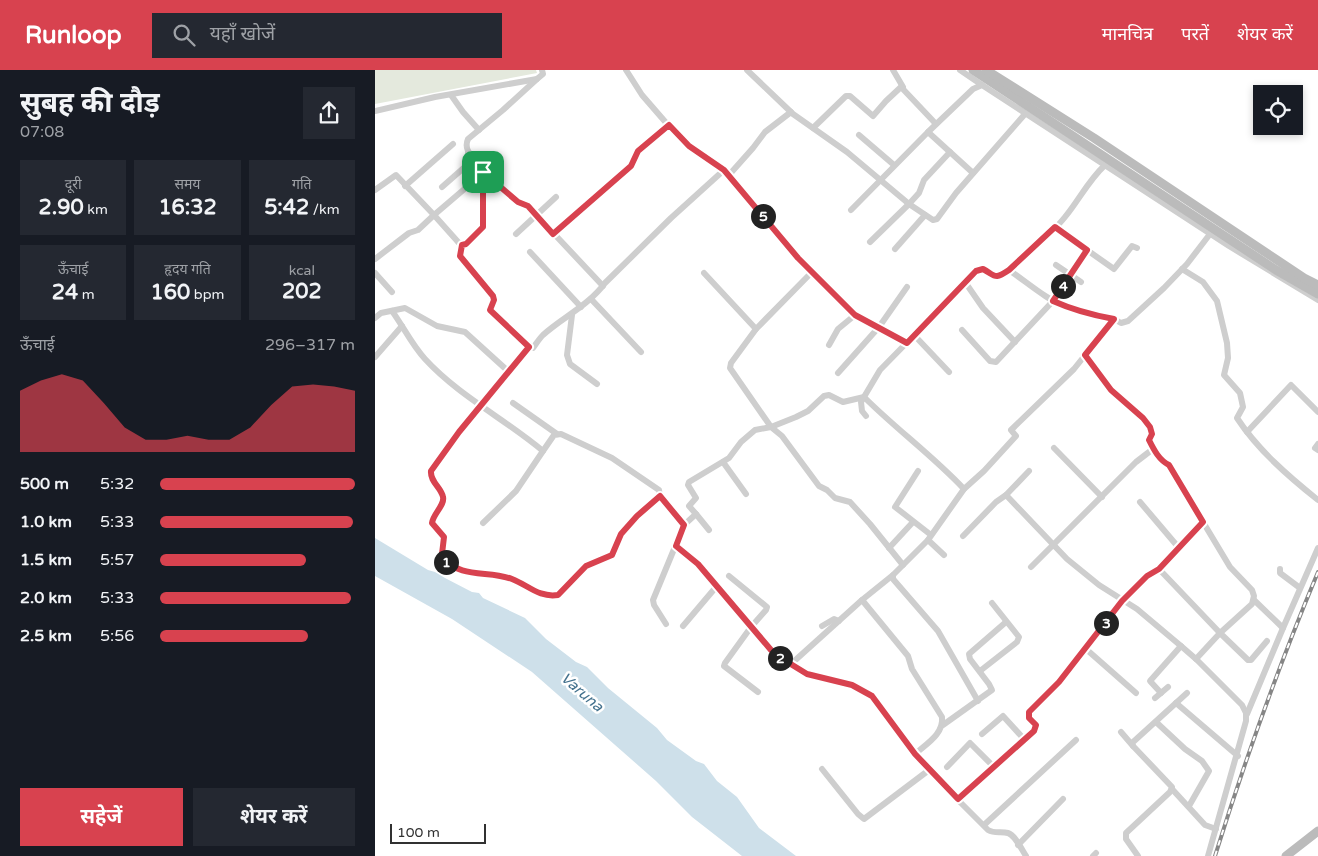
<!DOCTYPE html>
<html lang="hi">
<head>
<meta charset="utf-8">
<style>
	:root { --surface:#171b24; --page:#242831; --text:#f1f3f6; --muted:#9ea1a6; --accent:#d8424f }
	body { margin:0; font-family:"Varela Round","Noto Sans Devanagari",sans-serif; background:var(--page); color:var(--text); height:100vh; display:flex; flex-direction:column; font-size:19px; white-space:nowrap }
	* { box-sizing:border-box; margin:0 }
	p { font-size:16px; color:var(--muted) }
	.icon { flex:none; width:28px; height:28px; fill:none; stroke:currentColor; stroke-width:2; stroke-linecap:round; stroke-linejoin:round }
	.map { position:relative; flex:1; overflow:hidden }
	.drawer { display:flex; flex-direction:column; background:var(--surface); width:375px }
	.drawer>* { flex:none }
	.controls { position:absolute; left:878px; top:15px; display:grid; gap:10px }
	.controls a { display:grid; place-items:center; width:50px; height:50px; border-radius:0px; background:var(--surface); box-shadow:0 2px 8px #0003; font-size:25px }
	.scale { position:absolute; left:15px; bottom:12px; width:96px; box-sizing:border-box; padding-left:5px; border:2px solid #313131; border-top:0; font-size:14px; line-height:18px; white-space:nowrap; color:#313131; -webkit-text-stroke:4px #fff; paint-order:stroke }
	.pin { position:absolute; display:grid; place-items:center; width:42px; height:42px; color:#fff; margin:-21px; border-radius:10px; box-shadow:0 2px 8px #0006 }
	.km { position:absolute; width:25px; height:25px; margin:-12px; border-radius:50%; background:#222; color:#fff; font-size:14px; line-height:25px; text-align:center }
	.round { display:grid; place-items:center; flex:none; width:52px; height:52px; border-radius:0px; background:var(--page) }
	.summary { display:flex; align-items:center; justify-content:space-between; height:85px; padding:0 20px }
	h1 { font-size:28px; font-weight:700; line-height:38px }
	.stats { display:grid; grid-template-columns:repeat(3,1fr); gap:8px; height:85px; padding:5px 20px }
	.stats div { display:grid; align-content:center; border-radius:0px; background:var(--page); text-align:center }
	.stats b { font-size:21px; font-weight:700 }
	.stats small { font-size:14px; font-weight:400 }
	.stats p { font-size:14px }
	.chart { height:140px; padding:10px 20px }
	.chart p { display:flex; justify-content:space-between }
	.chart svg { width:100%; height:90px; margin-top:5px; fill:var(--accent); opacity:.7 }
	.cta { display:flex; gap:10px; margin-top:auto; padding:10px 20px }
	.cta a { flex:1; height:58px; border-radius:0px; background:var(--accent); color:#fff; font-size:20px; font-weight:700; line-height:58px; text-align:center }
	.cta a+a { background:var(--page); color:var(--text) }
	ul { padding:0 20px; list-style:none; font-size:16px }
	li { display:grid; grid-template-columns:80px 60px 1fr; align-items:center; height:38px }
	li i { height:12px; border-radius:6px; background:var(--accent) }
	header { display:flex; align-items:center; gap:30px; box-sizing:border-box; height:70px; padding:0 25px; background:var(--accent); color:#fff }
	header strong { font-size:24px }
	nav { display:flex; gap:28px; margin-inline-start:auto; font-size:18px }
	.search { width:350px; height:45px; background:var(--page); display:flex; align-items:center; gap:12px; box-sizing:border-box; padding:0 18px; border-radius:0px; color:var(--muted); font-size:19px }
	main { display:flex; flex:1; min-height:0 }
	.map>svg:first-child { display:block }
	.green { fill:#e4e9dd }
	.water { fill:#cee0ea }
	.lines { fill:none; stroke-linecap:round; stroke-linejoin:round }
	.street { stroke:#cecece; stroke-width:6 }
	.secondary { stroke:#bbb; stroke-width:9 }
	.rail-casing { stroke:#868686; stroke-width:4 }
	.rail { stroke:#fff; stroke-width:2; stroke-dasharray:5.5; stroke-linecap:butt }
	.route-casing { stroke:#fff; stroke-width:10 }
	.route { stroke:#d8424f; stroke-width:6 }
	.labels { text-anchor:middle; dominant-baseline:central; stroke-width:5; stroke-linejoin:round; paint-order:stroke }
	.water-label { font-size:15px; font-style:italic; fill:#44728e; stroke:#fff }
</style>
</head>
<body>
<header>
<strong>Runloop</strong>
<div class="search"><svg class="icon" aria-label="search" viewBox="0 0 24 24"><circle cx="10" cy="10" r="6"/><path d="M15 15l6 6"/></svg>यहाँ खोजें</div>
<nav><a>मानचित्र</a><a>परतें</a><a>शेयर करें</a></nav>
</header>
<main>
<section class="drawer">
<div class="summary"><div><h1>सुबह की दौड़</h1><p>07:08</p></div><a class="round"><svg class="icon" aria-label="share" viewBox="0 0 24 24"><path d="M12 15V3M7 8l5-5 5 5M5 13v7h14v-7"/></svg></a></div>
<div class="stats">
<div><p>दूरी</p><b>2.90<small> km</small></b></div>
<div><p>समय</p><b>16:32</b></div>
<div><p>गति</p><b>5:42<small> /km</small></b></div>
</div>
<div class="stats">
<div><p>ऊँचाई</p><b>24<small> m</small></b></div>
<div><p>हृदय गति</p><b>160<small> bpm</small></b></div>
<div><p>kcal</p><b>202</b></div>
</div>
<div class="chart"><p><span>ऊँचाई</span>296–317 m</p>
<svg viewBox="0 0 160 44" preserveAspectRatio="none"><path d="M0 44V14L10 9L20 6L30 9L40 20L50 32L60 38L70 38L80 36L90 38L100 38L110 32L120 21L130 12L140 11L150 12L160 14V44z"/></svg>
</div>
<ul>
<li><b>500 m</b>5:32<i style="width:100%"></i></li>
<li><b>1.0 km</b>5:33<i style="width:99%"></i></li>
<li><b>1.5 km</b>5:57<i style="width:75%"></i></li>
<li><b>2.0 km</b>5:33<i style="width:98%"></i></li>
<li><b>2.5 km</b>5:56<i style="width:76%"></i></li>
</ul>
<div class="cta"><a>सहेजें</a><a>शेयर करें</a></div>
</section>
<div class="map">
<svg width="943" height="786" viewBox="0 0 943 786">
	<rect width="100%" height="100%" fill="#fff"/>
	<polygon class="green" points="0,0 161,0 162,3 0,34"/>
	<polygon class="water" points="0,468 53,500 60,502 70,508 97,522 104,523 108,528 150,548 171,569 201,592 212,597 233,618 282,658 292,670 321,691 329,694 342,711 362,727 384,758 421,786 367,786 317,747 281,711 157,602 77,549 0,506"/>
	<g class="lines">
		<g class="street">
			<polyline points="251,0 267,25 293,55 314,76 349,100 423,188 480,245"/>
			<polyline points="372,0 418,44 472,82 534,134 558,150 562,149 581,123 650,44"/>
			<polyline points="518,0 528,17"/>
			<polyline points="585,0 607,15"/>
			<polyline points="76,25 88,42 104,60"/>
			<polyline points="0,41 60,27 162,9 168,4 167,0"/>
			<polyline points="438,58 471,26 475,26 498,46 511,31 526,17 561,54"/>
			<polyline points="553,62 598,103"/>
			<polyline points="484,65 519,95"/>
			<polyline points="107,102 143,132 153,136 228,216"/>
			<polyline points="354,105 378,78 390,62 416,42"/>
			<polyline points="30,116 78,74"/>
			<polyline points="67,117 92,95 94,90 93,82"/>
			<path d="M0,120L21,105L59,145L107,104C108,90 86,85 93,69L128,40L162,9"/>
			<polyline points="476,140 553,62 598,19 607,15 854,176 943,230"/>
			<polyline points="141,164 181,127"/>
			<polyline points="179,164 256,96 263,81 293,55"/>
			<polyline points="495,172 534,134 544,123 549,110 575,82"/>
			<polyline points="87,175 85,186 118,226 119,230 115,240 154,277 134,302"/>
			<polyline points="520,179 550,145"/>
			<polyline points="712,180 739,199 757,176 762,178"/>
			<polyline points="155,182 206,237"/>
			<polyline points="0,189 34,163 43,160 59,145 84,173 91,174 106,159 109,153 107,104"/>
			<polyline points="681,195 706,212"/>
			<path d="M807,199L828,212L842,231L852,273L853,288L849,305L865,323L868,337L862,348C883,380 913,406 943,430"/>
			<path d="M634,200C653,183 674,167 690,147C704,130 713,111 730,95"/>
			<polyline points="0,203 17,222"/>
			<polyline points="329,203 381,259 437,202"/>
			<polyline points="590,212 608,238 640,272"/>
			<polyline points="216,229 266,282"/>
			<path d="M17,241C28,256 37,275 50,289C84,326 130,349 168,381L141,421L108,453"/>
			<polyline points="197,245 192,285 195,294 222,314"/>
			<path d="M0,248L6,243L30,238L62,256L90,262L134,302L84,362L56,401C55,412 66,417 68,427C70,435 58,444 57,453L69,467L67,484L68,488L90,502L133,508L170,526L183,525L211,497L237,485L246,464L262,446L285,426L284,420L237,388L186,364L179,365L168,381"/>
			<path d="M381,259L356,293L355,298L396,357L421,347L433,341L449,326L454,325L468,332L489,327C521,359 558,386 589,419"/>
			<polyline points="587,260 615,291 621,292 678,231 712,180 680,157"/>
			<polyline points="539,265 574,302"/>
			<polyline points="454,275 463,259 480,245 532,273"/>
			<path d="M154,277L158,278C161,274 164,269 168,265C188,247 213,236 230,213L296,148L349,100"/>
			<polyline points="0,287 27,256"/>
			<polyline points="463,303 504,257 532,217"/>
			<polyline points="138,333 182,364"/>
			<path d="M491,346L487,341L486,332L505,300L603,200H610L621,207L634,200C653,213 672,230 693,238C708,244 723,247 739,249"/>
			<polyline points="872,362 916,315 943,342"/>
			<polyline points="943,374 940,378 943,380"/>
			<polyline points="679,378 727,427"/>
			<polyline points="348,392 371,424"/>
			<polyline points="543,401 520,437 556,465"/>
			<polyline points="631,425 654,401"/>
			<polyline points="285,426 308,451 309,455 278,530 279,535 291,554"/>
			<polyline points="765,432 804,478"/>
			<polyline points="321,444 314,436 321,428 313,415 314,412 354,388 366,372 380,360 396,357 407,366 444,416 452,420 460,428 475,432 495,454 528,495"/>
			<polyline points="828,452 855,497 877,520 879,526 877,534 845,563 873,590 876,590 892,571"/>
			<polyline points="309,455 321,444 334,460"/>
			<polyline points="588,466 621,432 631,425 692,489 724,515 762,539 806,576 821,589 867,635 871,643 871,651 833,786"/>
			<polyline points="553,470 569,485"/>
			<path d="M301,476L323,494L401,585L432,604L477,615L497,626L540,684L560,707L613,760C620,764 626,761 633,763C640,765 647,780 651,786"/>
			<polyline points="514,478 538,452"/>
			<polyline points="656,497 761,392 778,379"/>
			<polyline points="784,499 845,563 821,589"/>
			<polyline points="905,499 905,503 925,518"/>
			<polyline points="354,506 392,537 391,540 376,557 350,593 349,596 383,622"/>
			<path d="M487,530L533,586L537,599L567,647C569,664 551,674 540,684"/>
			<polyline points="879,530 908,558"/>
			<polyline points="308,556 341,517"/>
			<polyline points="447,556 459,549 464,551"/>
			<polyline points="711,579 761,623"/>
			<polyline points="416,594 487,530 518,505"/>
			<polyline points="605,601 642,572 644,567 617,533"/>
			<polyline points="786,623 775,611 806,576"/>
			<polyline points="780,628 793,617"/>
			<polyline points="603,631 563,561 518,509 518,505 553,470 589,419 609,401 641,366 636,360 699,299 739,249 746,253 753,251 789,218 812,194 835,164"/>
			<polyline points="801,633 863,686"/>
			<polyline points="872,644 908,558 943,478"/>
			<polyline points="781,652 810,679 827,691 834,701 814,736"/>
			<polyline points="568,655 617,620 614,614 595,589 594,584 631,552"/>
			<polyline points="746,662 758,676"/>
			<polyline points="607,664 628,646 649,669"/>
			<polyline points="572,697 595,673 619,697"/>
			<polyline points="447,699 483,744 489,749 554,700"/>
			<polyline points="797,719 830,755 841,759"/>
			<path d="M583,729L659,661L661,655L654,648V642L684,612L747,531L772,506L784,499L828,452L794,395C784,390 779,380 775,370L777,364L775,357L768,348L736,320L710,285"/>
			<polyline points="609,755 701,670"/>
			<polyline points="643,775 688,729"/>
			<polyline points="718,786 721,783"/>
			<polyline points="763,786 751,769 751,763 795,722 797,717 758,676 757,673 812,623"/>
		</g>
		<g class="secondary">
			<polyline points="598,0 901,200 943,224"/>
			<polyline points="611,0 719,68 929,208 943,215"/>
			<polyline points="911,786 943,761"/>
		</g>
		<g class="rail-casing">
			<path id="rail" d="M840,786C870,690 904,595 943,502"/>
		</g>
		<use href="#rail" class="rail"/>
	</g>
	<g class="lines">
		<g class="route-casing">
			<path id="route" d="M294,55L314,76L349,100L423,188L480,245L532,273L601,201L608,199C621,206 619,210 634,200L680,157L712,180L678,231C698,240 717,245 739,249L710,285L736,320L768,348L775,357L777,364L774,370C779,380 784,390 794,395L828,452L784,499L772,506L747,531L684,612L654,642V648L661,655L659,661L583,729L540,684L497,626L477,615L432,604L401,585L396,580L323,494L301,476L309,455L285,426L262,446L246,464L237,485L211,496L183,525C164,528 153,515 137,509C114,500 86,509 68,488L67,484L69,467L57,453C58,444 70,435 68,427C66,417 55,412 56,401L84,362L154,277L115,240L119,230L118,226L85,186L87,175L91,174L108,157V102L143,132L153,136L178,164L256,96L263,81Z"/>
		</g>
		<use href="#route" class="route"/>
	</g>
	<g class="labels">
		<g class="water-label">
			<text transform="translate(207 622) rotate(41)">Varuna</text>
		</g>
	</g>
</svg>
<div class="controls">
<a><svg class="icon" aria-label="locate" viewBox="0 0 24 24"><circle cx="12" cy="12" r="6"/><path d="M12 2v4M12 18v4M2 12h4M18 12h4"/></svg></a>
</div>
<div class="scale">100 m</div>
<div class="pin" style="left:108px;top:102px;background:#1e9e55"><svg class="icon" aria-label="arrive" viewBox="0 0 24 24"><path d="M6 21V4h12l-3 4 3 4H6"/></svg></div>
<b class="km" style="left:71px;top:492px">1</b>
<b class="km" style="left:405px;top:588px">2</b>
<b class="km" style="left:731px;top:553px">3</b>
<b class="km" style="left:688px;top:216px">4</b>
<b class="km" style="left:388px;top:146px">5</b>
</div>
</main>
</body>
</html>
